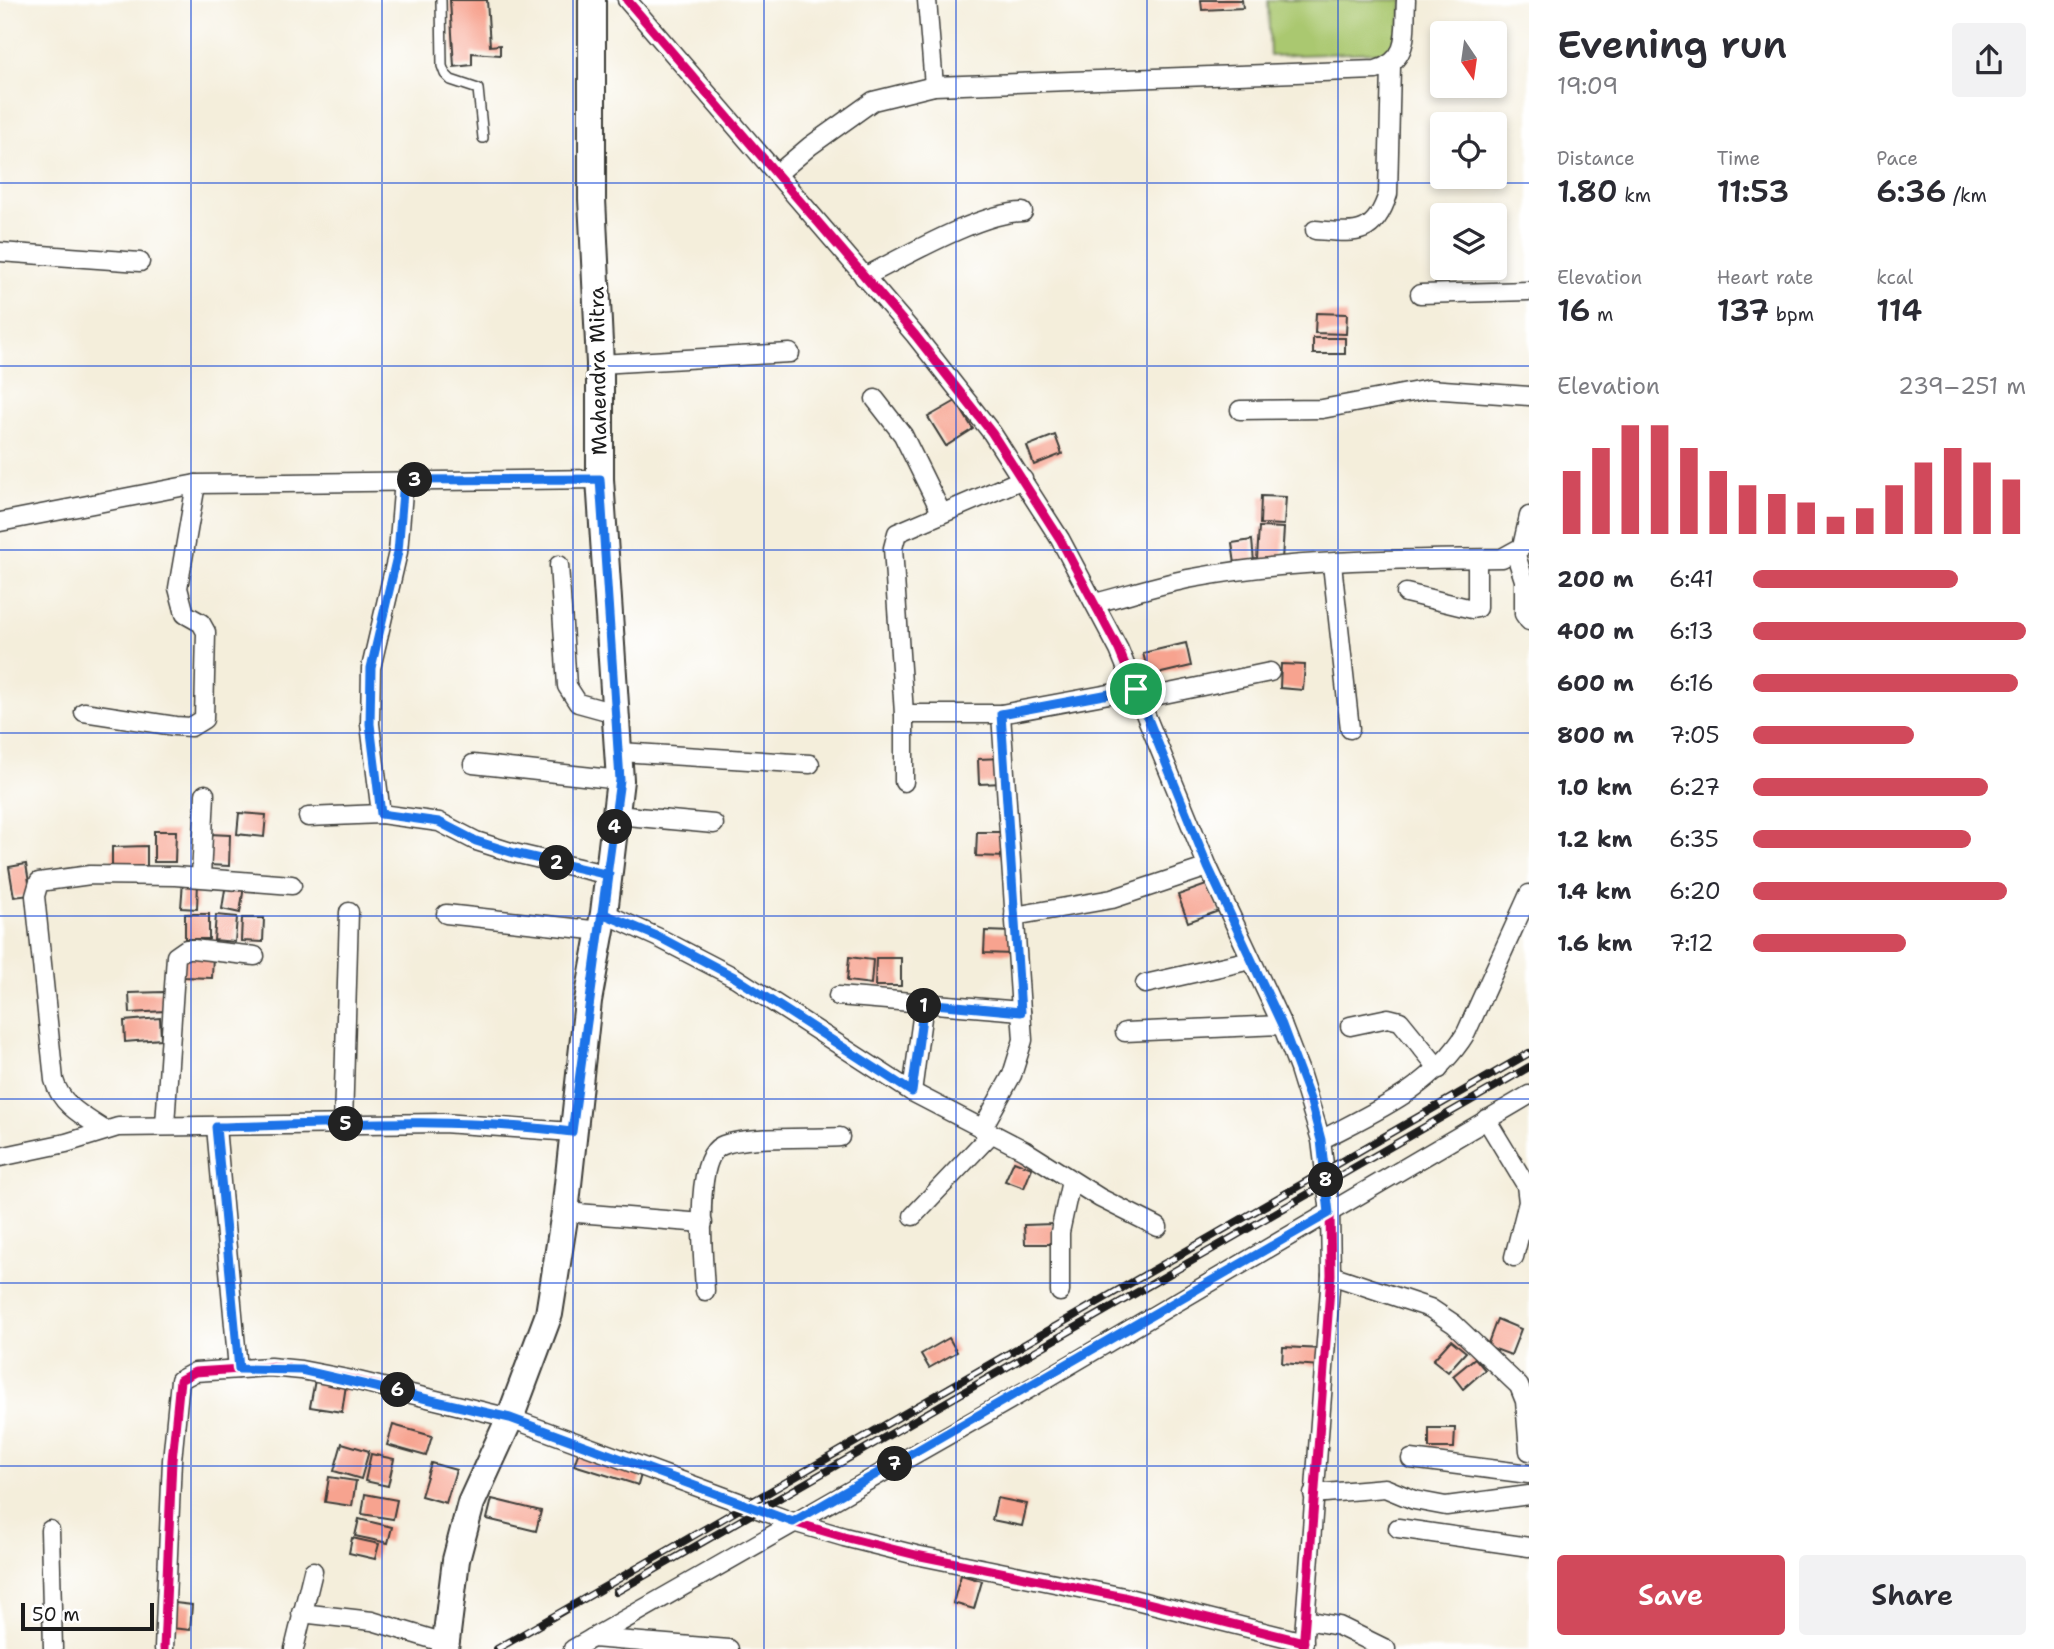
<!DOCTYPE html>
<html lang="en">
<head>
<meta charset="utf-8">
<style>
	:root { --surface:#fff; --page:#f2f2f3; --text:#2b2b33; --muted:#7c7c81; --accent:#d1495b }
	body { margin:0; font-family:"Shantell Sans",sans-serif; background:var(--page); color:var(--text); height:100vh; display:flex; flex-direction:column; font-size:26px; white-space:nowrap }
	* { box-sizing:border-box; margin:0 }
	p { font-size:23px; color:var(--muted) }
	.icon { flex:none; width:38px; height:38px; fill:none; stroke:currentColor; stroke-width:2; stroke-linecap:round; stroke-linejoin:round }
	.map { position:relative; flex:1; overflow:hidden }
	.drawer { display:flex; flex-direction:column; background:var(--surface); width:525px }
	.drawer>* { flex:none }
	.needle { width:46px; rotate:167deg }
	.controls { position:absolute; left:1430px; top:21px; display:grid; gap:14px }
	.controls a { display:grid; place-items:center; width:77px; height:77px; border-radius:7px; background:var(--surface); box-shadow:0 4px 10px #0003; font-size:35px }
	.scale { position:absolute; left:21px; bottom:18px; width:133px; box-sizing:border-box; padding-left:7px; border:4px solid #1c1c1c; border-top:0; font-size:19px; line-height:24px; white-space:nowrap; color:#1c1c1c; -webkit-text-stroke:5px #fff; paint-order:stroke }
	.pin { position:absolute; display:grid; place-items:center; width:60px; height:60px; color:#fff; margin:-30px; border:4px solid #fff; border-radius:50%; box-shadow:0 2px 7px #0007 }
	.km { position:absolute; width:35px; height:35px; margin:-18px; border-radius:50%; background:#222; color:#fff; font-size:19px; line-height:35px; text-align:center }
	.round { display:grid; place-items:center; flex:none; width:74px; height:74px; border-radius:7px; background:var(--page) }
	.overview { display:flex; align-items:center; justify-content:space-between; height:119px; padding:0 28px }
	h1 { font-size:38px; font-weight:600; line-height:52px }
	.metrics { display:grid; grid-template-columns:repeat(3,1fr); gap:10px; height:119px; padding:7px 28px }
	.metrics div { display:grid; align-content:center }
	.metrics b { font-size:30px; font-weight:600 }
	.metrics small { font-size:19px; font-weight:400 }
	.metrics p { font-size:19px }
	.chart { height:196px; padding:14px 28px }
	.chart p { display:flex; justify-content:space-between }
	.chart svg { width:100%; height:126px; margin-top:7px; stroke:var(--accent); stroke-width:6 }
	.primary-button { display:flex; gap:14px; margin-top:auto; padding:14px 28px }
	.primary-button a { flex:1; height:80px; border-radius:7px; background:var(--accent); color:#fff; font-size:28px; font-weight:600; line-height:80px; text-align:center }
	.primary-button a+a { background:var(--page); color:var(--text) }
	ul { padding:0 28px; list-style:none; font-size:23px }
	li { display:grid; grid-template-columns:112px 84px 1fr; align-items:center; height:52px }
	li i { height:18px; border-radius:9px; background:var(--accent) }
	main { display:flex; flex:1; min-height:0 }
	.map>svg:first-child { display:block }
	.green { fill:#aac870; stroke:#637246; stroke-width:2 }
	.building { fill:#f7a38f }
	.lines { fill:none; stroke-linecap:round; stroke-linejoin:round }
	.service-casing { stroke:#3c3c39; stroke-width:12 }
	.minor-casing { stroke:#3c3c39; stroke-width:21 }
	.secondary-casing { stroke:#3c3c39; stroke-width:30 }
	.service { stroke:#fff; stroke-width:9 }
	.minor { stroke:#fff; stroke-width:18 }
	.secondary { stroke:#fff; stroke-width:26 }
	.rail-casing { stroke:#1c1c1c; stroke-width:8 }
	.rail { stroke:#fff; stroke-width:5; stroke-dasharray:16; stroke-linecap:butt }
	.cycleway-casing { stroke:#fff; stroke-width:13 }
	.cycleway { stroke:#d6006c; stroke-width:9 }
	.route-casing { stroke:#fff; stroke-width:14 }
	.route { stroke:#1a73e8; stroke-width:9 }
	.grid { fill:none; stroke:#1d4ed8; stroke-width:2; stroke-opacity:0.55 }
	.labels { text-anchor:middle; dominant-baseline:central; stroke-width:7; stroke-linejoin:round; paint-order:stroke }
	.street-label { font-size:21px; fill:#1c1c1c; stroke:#fff }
</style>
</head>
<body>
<main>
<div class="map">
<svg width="1529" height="1649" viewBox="0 0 1529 1649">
	<rect width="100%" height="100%" fill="#fff"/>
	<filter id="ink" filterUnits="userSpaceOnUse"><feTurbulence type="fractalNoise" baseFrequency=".0143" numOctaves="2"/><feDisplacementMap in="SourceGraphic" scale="14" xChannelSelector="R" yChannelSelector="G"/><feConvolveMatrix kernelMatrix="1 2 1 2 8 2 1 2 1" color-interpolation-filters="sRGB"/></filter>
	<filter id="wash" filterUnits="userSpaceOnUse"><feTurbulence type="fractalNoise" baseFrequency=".00686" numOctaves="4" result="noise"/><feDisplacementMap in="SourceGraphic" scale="28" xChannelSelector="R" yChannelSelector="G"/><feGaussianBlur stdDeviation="1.57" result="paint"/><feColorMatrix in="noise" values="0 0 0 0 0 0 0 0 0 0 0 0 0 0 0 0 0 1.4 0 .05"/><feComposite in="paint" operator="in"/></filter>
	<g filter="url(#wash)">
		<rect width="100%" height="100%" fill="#f4eedb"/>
		<polygon class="green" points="1268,0 1403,0 1397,46 1380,52 1270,56"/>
		<g id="blocks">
			<g class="building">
				<polygon points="450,0 487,0 490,46 500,45 500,55 472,53 472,65 454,67"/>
				<polygon points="1201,0 1242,0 1243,8 1202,10"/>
				<polygon points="1316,313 1347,314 1346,334 1315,333"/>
				<rect x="1313" y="338" width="32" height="16"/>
				<polygon points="956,401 973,429 946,446 928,417"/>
				<polygon points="1055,435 1062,454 1034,465 1027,446"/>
				<polygon points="1261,496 1286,497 1284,525 1260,524"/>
				<polygon points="1259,527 1284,528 1282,560 1257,559"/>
				<polygon points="1252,540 1254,562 1235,564 1232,543"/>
				<polygon points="1186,643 1191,666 1149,676 1143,653"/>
				<polygon points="1281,664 1305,665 1303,690 1280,688"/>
				<polygon points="1003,758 1004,783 979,784 978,759"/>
				<polygon points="239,813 266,815 264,837 237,834"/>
				<polygon points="154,831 176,831 175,862 154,862"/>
				<polygon points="977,832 1008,832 1007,857 976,856"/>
				<polygon points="209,834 230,835 229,866 208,865"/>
				<polygon points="147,846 147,866 112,866 112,847"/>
				<polygon points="26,864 31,895 14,897 9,867"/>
				<polygon points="183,881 198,882 197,909 181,908"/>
				<polygon points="226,883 244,886 240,913 222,909"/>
				<polygon points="1209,884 1219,911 1188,922 1178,895"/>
				<rect x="185" y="914" width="24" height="25"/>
				<polygon points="216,915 237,917 235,942 214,940"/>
				<polygon points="242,918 264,918 263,942 241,941"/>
				<polygon points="985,931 1013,932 1012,954 984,953"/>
				<polygon points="184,953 213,954 212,978 183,977"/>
				<polygon points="849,957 873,960 871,984 847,981"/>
				<polygon points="876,958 901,958 901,986 875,986"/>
				<polygon points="164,992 165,1011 130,1013 129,993"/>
				<polygon points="160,1018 161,1039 125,1042 124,1021"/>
				<polygon points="1014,1161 1032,1168 1024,1188 1005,1181"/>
				<polygon points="1053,1224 1053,1244 1025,1244 1024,1225"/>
				<polygon points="1497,1319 1521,1329 1511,1355 1487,1346"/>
				<polygon points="949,1338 957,1352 929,1368 921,1354"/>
				<polygon points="1451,1340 1466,1352 1448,1372 1433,1360"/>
				<polygon points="1283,1347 1322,1349 1320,1366 1282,1363"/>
				<polygon points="1475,1358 1485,1370 1463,1389 1453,1376"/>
				<polygon points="315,1380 346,1385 342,1412 310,1407"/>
				<polygon points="393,1425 432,1436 426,1456 387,1445"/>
				<polygon points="1429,1428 1455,1428 1454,1448 1429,1448"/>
				<polygon points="342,1443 369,1451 361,1479 334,1471"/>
				<polygon points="579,1451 642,1471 638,1485 574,1465"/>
				<polygon points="371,1454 394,1459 388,1486 365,1481"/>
				<polygon points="431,1463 456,1470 446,1503 421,1496"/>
				<polygon points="329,1477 356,1481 352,1506 325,1502"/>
				<polygon points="365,1494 397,1500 393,1519 362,1514"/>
				<polygon points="997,1498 1027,1504 1022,1526 992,1520"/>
				<polygon points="492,1499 541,1511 536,1531 487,1519"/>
				<polygon points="359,1519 392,1527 388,1543 355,1536"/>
				<polygon points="352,1538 379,1544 375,1559 349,1553"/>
				<polygon points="961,1575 982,1581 974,1609 953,1603"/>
				<polygon points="175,1603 192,1605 190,1630 172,1628"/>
			</g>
		</g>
	</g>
	<g filter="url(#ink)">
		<use href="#blocks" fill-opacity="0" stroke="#3c3c39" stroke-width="2"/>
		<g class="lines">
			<g class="service-casing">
				<polyline id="service" points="441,0 442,66 445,74 451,80 478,89 483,138"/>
			</g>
			<g class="minor-casing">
				<g id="minor">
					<polyline points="627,0 915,335 992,433 1060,539 1119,650 1208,867 1282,1025 1299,1069 1321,1140 1330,1213 1331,1275 1303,1649"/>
					<polyline points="927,0 934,86"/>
					<path d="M777,174L810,146L873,101L934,86L1376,70C1411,60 1404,31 1406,0"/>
					<path d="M1315,230C1355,233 1374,238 1388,194L1391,66"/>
					<polyline points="0,252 140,262"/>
					<path d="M864,277C904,257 981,212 1023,212"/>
					<polyline points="1420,294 1529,291"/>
					<polyline points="600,364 790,353"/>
					<polyline points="875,399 903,435 941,512"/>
					<polyline points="1240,410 1322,409 1429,389 1529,396"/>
					<polyline points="0,522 196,484 600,479"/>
					<polyline points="1515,552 1524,580 1524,614 1529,621"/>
					<polyline points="1332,564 1350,729"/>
					<polyline points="559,565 567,686 578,703 618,714"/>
					<polyline points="1406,593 1472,609 1477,608 1477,559"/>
					<path d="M1095,603C1127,595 1160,584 1193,578C1293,559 1400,559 1502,558L1522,547L1529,516"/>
					<polyline points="1140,699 1270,672"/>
					<polyline points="84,712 175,726 191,727 204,719 206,632 201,623 185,614 178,588 196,484"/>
					<polyline points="904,714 1001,714 1136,689"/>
					<polyline points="620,752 810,764"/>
					<polyline points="473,764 620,780"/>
					<polyline points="904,782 904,714 893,548 897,533 1023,479"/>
					<polyline points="381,814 370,724 371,668 398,552 404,480"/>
					<polyline points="616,815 714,824"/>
					<polyline points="308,817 381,814 439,822 476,841 514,853 609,875"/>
					<polyline points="201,876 205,794"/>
					<polyline points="604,913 659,938 736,978 912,1092 1024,1150 1100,1198 1158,1227"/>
					<polyline points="446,914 601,931"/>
					<polyline points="1014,916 1112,899 1208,867"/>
					<polyline points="1145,984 1251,960"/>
					<polyline points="838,996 1021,1011"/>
					<polyline points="1350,1026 1388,1018 1400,1021 1439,1069"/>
					<polyline points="1125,1032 1282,1025"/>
					<polyline points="912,1092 924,1003"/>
					<polyline points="1486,1119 1526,1185 1528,1202 1514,1257"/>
					<polyline points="343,1124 349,912"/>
					<polyline points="165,1125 176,956 186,949 193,949 255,956"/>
					<polyline points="216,1127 238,1369"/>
					<path d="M103,1129C83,1116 61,1105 54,1080L35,896L39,882L90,875L175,876L292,885"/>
					<polyline points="982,1129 1012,1075 1023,1040 1001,714"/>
					<path d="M1321,1140C1376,1111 1432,1088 1466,1033L1529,894"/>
					<polyline points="0,1157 66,1143 118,1127 443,1123 572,1132"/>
					<polyline points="565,1212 703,1223"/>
					<polyline points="913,1216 991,1134"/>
					<polyline points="1331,1275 1430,1308 1454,1324 1519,1386 1525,1401 1529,1451"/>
					<path d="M705,1291C704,1261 692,1160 721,1146C744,1135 812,1139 840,1137"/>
					<polyline points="1060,1292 1060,1232 1071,1181"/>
					<polyline points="1411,1459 1529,1474"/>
					<polyline points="1313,1494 1385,1488 1414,1500 1446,1506 1529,1495"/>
					<polyline points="1398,1528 1529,1547"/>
					<polyline points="50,1530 53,1649"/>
					<polyline points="301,1613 372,1621 445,1643"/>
					<polyline points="1306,1620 1339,1626 1386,1649"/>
					<polyline points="592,1638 729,1649"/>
					<polyline points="164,1649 172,1460 180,1380 195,1372 270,1367 301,1370 358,1381 510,1418 793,1522 844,1537 916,1555 1124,1597 1304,1642"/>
					<polyline points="294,1649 313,1571"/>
					<polyline points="573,1649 1034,1386 1529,1095"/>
				</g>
			</g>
			<g class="secondary-casing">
				<polyline id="secondary" points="445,1649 456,1560 471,1503 510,1418 549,1314 565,1212 588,1001 604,913 620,780 600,479 600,364 592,199 592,0"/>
			</g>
			<use href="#service" class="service"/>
			<use href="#minor" class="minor"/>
			<use href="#secondary" class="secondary"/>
			<g class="rail-casing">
				<g id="rail">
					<polyline points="616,1592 1529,1067"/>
					<polyline points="497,1649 1529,1053"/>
				</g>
			</g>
			<use href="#rail" class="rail"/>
			<g class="cycleway-casing">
				<g id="cycleway">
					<polyline points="627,0 915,335 992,433 1060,539 1119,650 1208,867 1282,1025 1299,1069 1321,1140 1330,1213 1331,1275 1303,1649"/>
					<polyline points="164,1649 172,1460 180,1380 195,1372 270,1367 301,1370 358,1381 510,1418 793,1522 844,1537 916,1555 1124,1597 1304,1642"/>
				</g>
			</g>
			<use href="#cycleway" class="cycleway"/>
		</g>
	</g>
	<g class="lines" filter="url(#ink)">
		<g class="route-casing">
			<path id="route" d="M1136,689L1001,714L1021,1012L924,1003L912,1092L736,978L659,937L604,914L609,875L514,853L476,841L439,822L381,814L370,724L371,668L398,552L404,480L600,479L620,780L572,1132C454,1117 335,1124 216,1127L239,1369L301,1370L510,1418L793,1522L1329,1213L1321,1140L1311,1102L1282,1025L1208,867L1136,689"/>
		</g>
		<use href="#route" class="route"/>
	</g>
	<path class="grid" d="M191,0V1649M382,0V1649M573,0V1649M764,0V1649M956,0V1649M1147,0V1649M1338,0V1649M0,183H1529M0,366H1529M0,550H1529M0,733H1529M0,916H1529M0,1099H1529M0,1283H1529M0,1466H1529"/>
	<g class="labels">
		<g class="street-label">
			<text transform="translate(598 371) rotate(-91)">Mahendra Mitra</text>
		</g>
	</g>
</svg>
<div class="controls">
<a><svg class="needle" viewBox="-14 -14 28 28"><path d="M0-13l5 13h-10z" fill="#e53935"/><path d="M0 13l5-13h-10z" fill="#7c7c81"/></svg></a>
<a><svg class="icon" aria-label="locate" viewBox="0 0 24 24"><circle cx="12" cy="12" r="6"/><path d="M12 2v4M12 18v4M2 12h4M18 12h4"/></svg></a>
<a><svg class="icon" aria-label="layers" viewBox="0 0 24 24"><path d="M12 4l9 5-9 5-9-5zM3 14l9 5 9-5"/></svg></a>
</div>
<div class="scale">50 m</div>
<div class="pin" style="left:1136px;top:689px;background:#1e9e55"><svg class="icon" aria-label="arrive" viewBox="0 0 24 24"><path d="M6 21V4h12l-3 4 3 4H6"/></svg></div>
<b class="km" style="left:924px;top:1006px">1</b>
<b class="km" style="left:557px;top:863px">2</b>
<b class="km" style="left:415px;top:480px">3</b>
<b class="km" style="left:615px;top:827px">4</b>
<b class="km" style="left:346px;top:1124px">5</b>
<b class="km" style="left:398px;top:1390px">6</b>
<b class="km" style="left:895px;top:1464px">7</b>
<b class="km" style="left:1326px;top:1180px">8</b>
</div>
<section class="drawer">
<div class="overview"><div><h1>Evening run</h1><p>19:09</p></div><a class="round"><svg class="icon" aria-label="share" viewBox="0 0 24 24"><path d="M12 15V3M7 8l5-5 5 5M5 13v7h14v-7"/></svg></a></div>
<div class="metrics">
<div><p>Distance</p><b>1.80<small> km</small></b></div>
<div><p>Time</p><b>11:53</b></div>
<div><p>Pace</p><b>6:36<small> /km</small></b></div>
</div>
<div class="metrics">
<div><p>Elevation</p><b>16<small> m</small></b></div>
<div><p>Heart rate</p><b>137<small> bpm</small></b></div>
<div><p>kcal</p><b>114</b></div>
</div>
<div class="chart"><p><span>Elevation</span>239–251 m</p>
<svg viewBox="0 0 160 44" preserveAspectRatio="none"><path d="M5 44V22M15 44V14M25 44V6M35 44V6M45 44V14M55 44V22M65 44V27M75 44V30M85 44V33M95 44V38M105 44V35M115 44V27M125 44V19M135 44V14M145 44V19M155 44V25"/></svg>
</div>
<ul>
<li><b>200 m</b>6:41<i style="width:75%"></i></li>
<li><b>400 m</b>6:13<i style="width:100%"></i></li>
<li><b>600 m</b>6:16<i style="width:97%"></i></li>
<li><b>800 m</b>7:05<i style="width:59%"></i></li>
<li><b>1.0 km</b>6:27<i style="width:86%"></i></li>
<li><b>1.2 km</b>6:35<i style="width:80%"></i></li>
<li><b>1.4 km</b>6:20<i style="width:93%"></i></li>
<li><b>1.6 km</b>7:12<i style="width:56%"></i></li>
</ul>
<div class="primary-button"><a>Save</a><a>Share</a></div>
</section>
</main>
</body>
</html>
